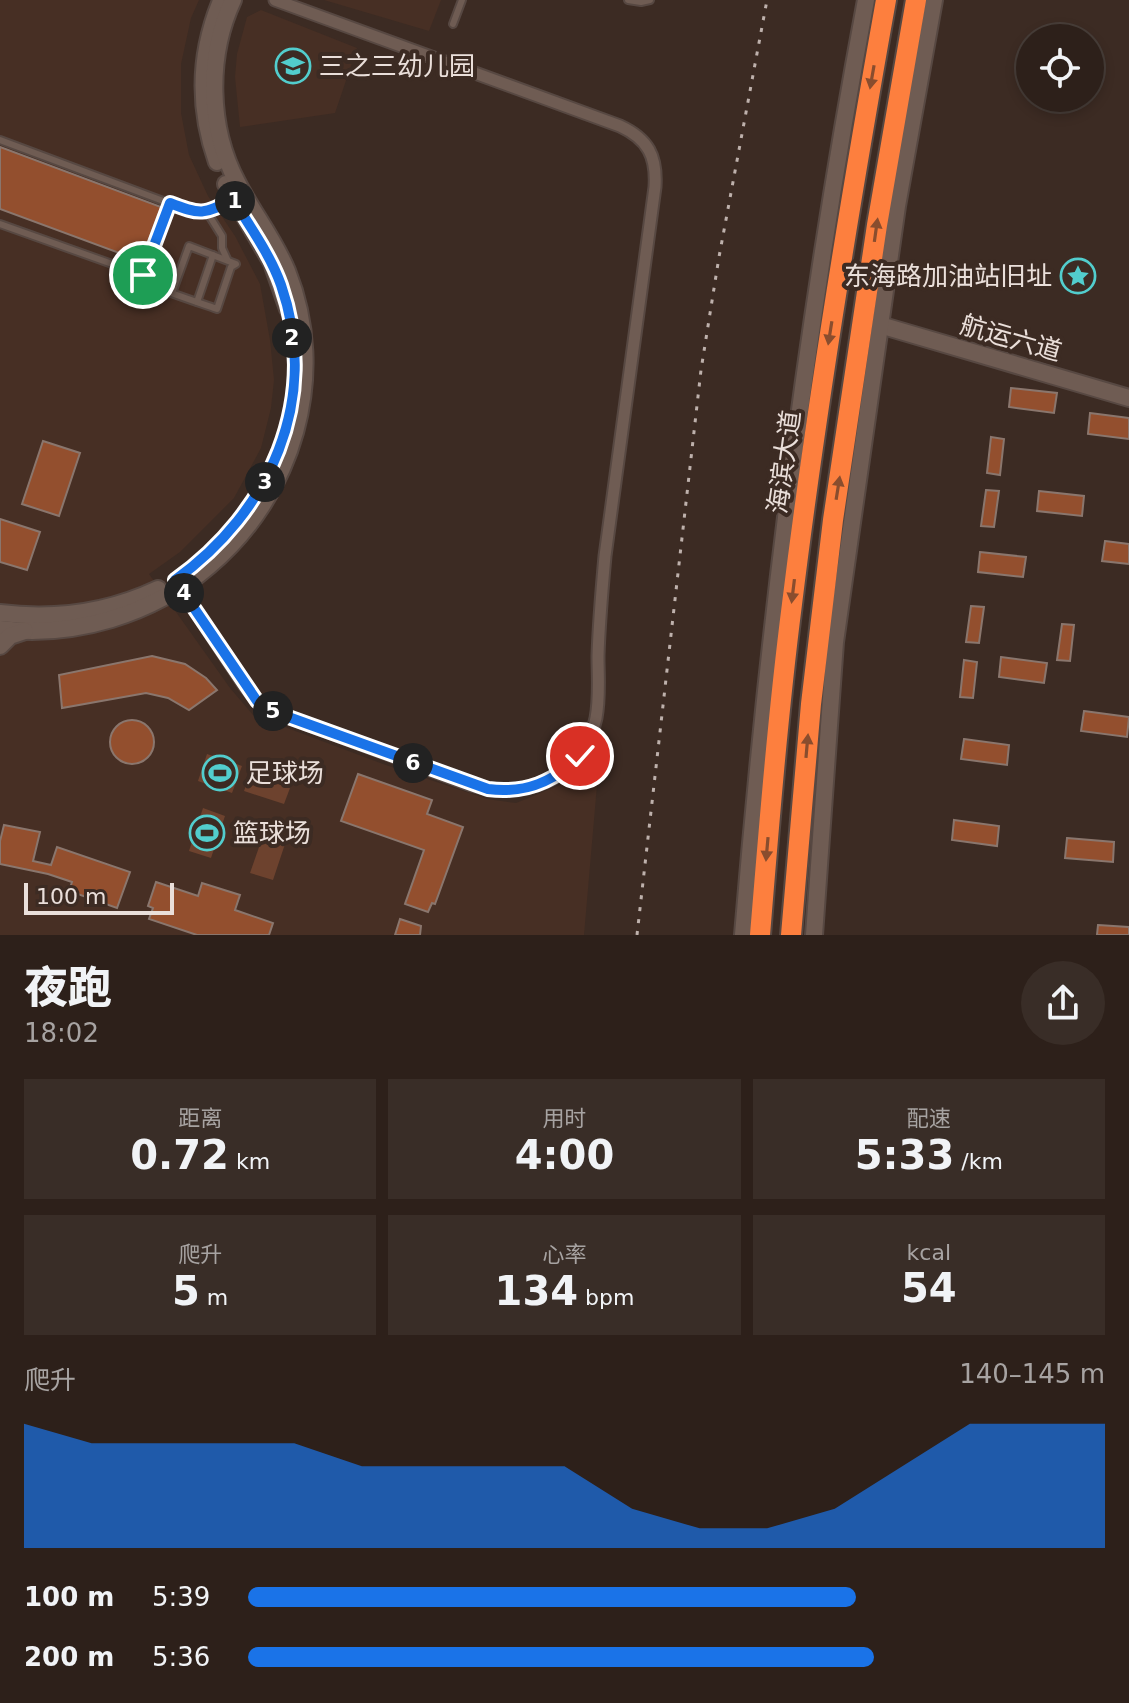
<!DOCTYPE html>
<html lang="zh">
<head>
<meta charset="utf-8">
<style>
	:root { --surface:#2d201a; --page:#392d27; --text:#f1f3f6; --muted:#a7a3a2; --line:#483e39; --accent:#1a73e8 }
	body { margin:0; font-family:"DejaVu Sans","Noto Sans SC",sans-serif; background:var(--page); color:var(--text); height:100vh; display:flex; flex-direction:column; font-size:30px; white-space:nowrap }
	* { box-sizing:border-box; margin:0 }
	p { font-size:26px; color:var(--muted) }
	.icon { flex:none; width:44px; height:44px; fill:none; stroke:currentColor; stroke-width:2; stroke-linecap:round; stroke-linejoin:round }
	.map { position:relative; height:935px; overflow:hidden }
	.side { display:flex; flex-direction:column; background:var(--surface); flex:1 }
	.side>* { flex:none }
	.buttons { position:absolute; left:1016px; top:24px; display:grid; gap:16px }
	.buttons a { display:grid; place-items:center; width:88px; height:88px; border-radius:50%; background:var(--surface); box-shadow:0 4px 12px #0003,0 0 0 2px var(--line); font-size:40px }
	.scale { position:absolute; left:24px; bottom:20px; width:150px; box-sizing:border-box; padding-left:8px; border:4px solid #eadfda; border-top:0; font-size:22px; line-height:28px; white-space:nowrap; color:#eadfda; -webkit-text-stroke:6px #3c2b23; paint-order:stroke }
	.pin { position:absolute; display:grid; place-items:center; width:68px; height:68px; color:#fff; margin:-34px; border:4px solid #fff; border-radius:50%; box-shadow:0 2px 8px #0007 }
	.km { position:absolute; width:40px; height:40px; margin:-20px; border-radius:50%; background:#222; color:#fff; font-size:22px; line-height:40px; text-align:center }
	.round { display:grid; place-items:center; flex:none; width:84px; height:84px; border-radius:42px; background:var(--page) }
	.head { display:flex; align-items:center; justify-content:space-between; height:136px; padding:0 24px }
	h1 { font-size:44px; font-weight:800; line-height:60px }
	.stats { display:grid; grid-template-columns:repeat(3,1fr); gap:12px; height:136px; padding:8px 24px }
	.stats div { display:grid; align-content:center; border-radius:0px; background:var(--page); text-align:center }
	.stats b { font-size:40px; font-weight:800 }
	.stats small { font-size:22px; font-weight:400 }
	.stats p { font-size:22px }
	.chart { height:224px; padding:16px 24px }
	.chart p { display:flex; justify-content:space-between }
	.chart svg { width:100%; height:144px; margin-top:8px; fill:var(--accent); opacity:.7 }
	ul { padding:0 24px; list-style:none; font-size:26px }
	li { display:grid; grid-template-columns:128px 96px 1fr; align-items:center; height:60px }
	li i { height:20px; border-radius:10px; background:var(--accent) }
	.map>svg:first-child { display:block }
	.built { fill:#472f24 }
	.green { fill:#6d422e }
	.building { fill:#934f2e; stroke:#8a766d; stroke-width:2 }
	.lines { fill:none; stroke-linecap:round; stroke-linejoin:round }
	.lane-casing { stroke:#574842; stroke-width:10 }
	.street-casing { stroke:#574842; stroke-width:15 }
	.secondary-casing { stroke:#574842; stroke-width:20 }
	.highway-casing { stroke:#574842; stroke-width:24 }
	.lane { stroke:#6f5c53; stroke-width:6 }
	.street { stroke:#6f5c53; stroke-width:11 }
	.secondary { stroke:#6f5c53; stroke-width:16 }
	.highway { stroke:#fd7f3e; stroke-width:20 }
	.rail { stroke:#beb1ac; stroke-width:3; stroke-dasharray:4 8; stroke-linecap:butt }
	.oneway { fill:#894d2e }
	.route-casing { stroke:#fff; stroke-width:16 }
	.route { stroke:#1a73e8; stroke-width:10 }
	.labels { text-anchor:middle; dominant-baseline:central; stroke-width:8; stroke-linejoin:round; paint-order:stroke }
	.poi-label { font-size:26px; fill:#eadfda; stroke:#3c2b23; text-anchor:start }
	.street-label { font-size:26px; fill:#eadfda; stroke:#3c2b23 }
</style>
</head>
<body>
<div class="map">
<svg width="1129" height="935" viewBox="0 0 1129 935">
	<rect width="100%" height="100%" fill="#3c2b23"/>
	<g class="built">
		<polygon points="0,0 199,0 191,18 181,64 181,113 189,155 208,196 235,236 260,284 270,340 274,380 271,408 261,448 234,498 180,552 149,574 230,688 253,715 383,764 487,799 516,803 558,786 584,767 601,739 584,935 0,935"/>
		<polygon points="324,0 441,0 429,31"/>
		<polygon points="261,10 357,48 335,113 240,127 235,77 237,54 247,17"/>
	</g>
	<g class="green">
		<polygon points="207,754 242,766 232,793 198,781"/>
		<polygon points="250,775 290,788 284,804 244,791"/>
		<polygon points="203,808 225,816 211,858 189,851"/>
		<polygon points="265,830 287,838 273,880 250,873"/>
	</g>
	<g class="building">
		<polygon points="0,147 161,207 141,261 0,209"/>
		<polygon points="1011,388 1057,393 1054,413 1009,407"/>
		<polygon points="1090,413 1129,418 1129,439 1088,434"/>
		<polygon points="991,437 1004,439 1000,475 987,473"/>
		<polygon points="43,441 80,453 59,516 22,504"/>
		<polygon points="986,490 999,491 994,527 981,526"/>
		<polygon points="1039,491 1084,496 1082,516 1037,511"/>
		<polygon points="0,519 40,532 27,570 0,562"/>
		<polygon points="1105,541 1129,544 1129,564 1102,561"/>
		<polygon points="980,552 1026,557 1023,577 978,572"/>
		<polygon points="971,606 984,607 979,643 966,642"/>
		<polygon points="1062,624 1074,625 1070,661 1057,660"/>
		<polygon points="152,656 185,664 206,678 217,690 189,710 168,698 146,693 62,708 59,675"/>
		<polygon points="1001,657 1047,663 1044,683 999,677"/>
		<polygon points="964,660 977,662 973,698 960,697"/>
		<polygon points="1084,711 1129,717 1127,737 1081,731"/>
		<circle cx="132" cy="742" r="22"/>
		<polygon points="964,739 1009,745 1007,765 961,759"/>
		<polygon points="358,774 432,800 427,814 463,827 435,904 432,903 428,912 405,904 424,850 341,821"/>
		<polygon points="954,820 999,826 997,846 952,840"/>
		<polygon points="4,825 40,832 33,861 51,865 57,847 130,872 117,908 69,891 72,882 48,874 0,864 0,841"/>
		<polygon points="1067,838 1114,842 1113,862 1065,858"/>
		<polygon points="156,882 198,896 202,883 240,895 235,910 273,923 269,935 197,935 149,919 153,908 148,906"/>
		<polygon points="400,919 421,926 420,935 395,935"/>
		<polygon points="1098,925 1129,927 1129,935 1097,935"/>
	</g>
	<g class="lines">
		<g class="lane-casing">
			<g id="lane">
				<polyline points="628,0 641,2 650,0"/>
				<polyline points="453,24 462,0"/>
				<polyline points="0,140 198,214 212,211 233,199"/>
				<path d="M170,203L143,275L147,284C170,293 194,301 217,309L231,267L236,264L189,246L172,293"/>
				<polyline points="207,212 222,236 222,248 227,259"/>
				<polyline points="0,224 143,275"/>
				<polyline points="197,302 213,255"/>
			</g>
		</g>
		<g class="street-casing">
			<path id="street" d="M175,580L245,686L257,701L269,710L471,785C527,800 583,779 596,718C600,697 598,676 598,656C599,622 602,589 605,556L655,187C657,156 648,139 620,126L275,0"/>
		</g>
		<g class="secondary-casing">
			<g id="secondary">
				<path d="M217,162C198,108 199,54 221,1"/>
				<polyline points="226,184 272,263 288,309"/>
				<polyline points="880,325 1129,398"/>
				<path d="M0,613C56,620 107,613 158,589"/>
				<path d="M0,629C74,638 152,615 209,566C293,495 329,376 287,271C274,239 252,212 237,182C208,127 207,56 233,0"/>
				<polyline points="0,646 10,636 25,631"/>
				<path d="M743,935C769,621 808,309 866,0"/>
				<polyline points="814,935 835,642 897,206 934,0"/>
			</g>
		</g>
		<g class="highway-casing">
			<g id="highway">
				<path d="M760,935C769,825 778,714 792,604C817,401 850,201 886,0"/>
				<polyline points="791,935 811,704 833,520 877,225 916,0"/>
			</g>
		</g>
		<use href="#lane" class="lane"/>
		<use href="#street" class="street"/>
		<use href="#secondary" class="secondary"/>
		<use href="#highway" class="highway"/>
		<polyline class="rail" points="637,935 701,370 719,257 767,0"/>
	</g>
	<defs><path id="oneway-solid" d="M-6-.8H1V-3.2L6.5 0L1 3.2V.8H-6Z" transform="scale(2)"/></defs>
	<g class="oneway">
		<use href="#oneway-solid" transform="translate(872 77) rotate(100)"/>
		<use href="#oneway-solid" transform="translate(876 230) rotate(-82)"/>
		<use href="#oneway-solid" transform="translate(830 333) rotate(99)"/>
		<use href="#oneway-solid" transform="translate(838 488) rotate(-81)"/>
		<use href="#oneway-solid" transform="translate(793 591) rotate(97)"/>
		<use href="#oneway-solid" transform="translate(807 746) rotate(-85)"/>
		<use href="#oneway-solid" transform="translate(767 849) rotate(95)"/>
	</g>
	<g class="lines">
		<g class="route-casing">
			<path id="route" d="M143,275L170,203C200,215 204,215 233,199C250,227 270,254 281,285C321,400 270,512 175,580L257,701L269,710L488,789C525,794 554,782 580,756"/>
		</g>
		<use href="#route" class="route"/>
	</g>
	<defs>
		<g id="school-ring" transform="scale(1.8)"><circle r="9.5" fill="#3c2b23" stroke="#52cdcd" stroke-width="1.5"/><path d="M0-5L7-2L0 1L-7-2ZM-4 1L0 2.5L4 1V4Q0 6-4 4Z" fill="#52cdcd"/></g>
		<g id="sight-ring" transform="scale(1.8)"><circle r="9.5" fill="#3c2b23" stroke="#52cdcd" stroke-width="1.5"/><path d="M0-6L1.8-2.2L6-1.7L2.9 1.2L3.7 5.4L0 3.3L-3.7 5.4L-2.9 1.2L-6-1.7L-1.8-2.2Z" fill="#52cdcd"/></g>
		<g id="stadium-ring" transform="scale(1.8)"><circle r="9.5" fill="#3c2b23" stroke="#52cdcd" stroke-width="1.5"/><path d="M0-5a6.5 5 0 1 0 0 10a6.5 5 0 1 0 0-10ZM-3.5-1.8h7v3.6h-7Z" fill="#52cdcd"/></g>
	</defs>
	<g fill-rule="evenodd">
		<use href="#school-ring" x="293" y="66"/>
		<use href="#sight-ring" x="1078" y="276"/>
		<use href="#stadium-ring" x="220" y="773"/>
		<use href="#stadium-ring" x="207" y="833"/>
	</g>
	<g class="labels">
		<g class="poi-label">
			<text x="319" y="66">三之三幼儿园</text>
			<text x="1052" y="276" text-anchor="end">东海路加油站旧址</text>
			<text x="246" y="773">足球场</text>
			<text x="233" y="833">篮球场</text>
		</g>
		<g class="street-label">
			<text transform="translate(1011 338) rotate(16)">航运六道</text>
			<text transform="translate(784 462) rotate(-82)">海滨大道</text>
		</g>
	</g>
</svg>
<div class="buttons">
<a><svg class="icon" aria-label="locate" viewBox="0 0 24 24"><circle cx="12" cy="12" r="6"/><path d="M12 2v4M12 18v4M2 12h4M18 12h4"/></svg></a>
</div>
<div class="scale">100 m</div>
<div class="pin" style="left:143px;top:275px;background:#1e9e55"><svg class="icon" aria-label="arrive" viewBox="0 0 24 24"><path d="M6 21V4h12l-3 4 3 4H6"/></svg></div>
<div class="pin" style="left:580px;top:756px;background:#d93025"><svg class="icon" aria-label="check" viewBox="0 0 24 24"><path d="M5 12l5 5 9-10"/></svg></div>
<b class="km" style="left:235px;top:201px">1</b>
<b class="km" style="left:292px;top:338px">2</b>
<b class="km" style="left:265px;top:482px">3</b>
<b class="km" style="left:184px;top:593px">4</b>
<b class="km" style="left:273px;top:711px">5</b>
<b class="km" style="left:413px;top:763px">6</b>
</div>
<section class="side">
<div class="head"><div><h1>夜跑</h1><p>18:02</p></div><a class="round"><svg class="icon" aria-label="share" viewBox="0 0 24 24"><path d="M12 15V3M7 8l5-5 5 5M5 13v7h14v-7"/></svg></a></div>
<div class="stats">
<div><p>距离</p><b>0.72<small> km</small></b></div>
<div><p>用时</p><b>4:00</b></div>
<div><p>配速</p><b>5:33<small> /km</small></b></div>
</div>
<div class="stats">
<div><p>爬升</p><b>5<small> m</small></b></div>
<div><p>心率</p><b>134<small> bpm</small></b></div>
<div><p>kcal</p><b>54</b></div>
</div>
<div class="chart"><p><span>爬升</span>140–145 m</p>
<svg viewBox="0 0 160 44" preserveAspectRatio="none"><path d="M0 44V6L10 12L20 12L30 12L40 12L50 19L60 19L70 19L80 19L90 32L100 38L110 38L120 32L130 19L140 6L150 6L160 6V44z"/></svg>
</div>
<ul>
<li><b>100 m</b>5:39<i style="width:71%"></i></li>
<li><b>200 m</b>5:36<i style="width:73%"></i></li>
</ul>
</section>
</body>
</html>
